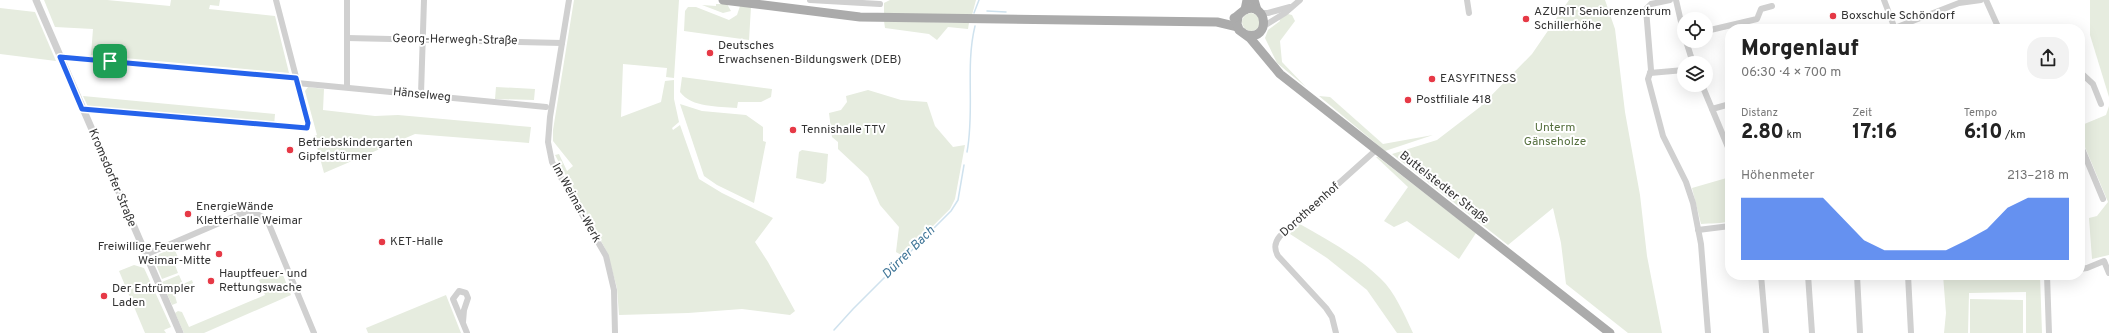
<!DOCTYPE html>
<html lang="de">
<head>
<meta charset="utf-8">
<style>
	:root { --surface:#fff; --page:#f2f2f2; --text:#222; --muted:#767676; --accent:#2563eb }
	body { margin:0; font-family:Overpass,sans-serif; background:var(--page); color:var(--text); height:100vh; display:flex; flex-direction:column; font-size:15px; white-space:nowrap }
	* { box-sizing:border-box; margin:0 }
	p { font-size:13px; color:var(--muted) }
	.icon { flex:none; width:22px; height:22px; fill:none; stroke:currentColor; stroke-width:2; stroke-linecap:round; stroke-linejoin:round }
	.map { position:relative; flex:1; overflow:hidden }
	.drawer { position:absolute; left:1725px; top:24px; width:360px; height:256px; display:flex; flex-direction:column; background:var(--surface); border-radius:16px; box-shadow:0 4px 16px #0002 }
	.drawer>* { flex:none }
	.fabs { position:absolute; left:1677px; top:12px; display:grid; gap:8px }
	.fabs a { display:grid; place-items:center; width:36px; height:36px; border-radius:50%; background:var(--surface); box-shadow:0 4px 16px #0002; font-size:20px }
	.pin { position:absolute; display:grid; place-items:center; width:34px; height:34px; color:#fff; margin:-17px; border-radius:8px; box-shadow:0 2px 6px #0006 }
	.round { display:grid; place-items:center; flex:none; width:42px; height:42px; border-radius:16px; background:var(--page) }
	.overview { display:flex; align-items:center; justify-content:space-between; height:68px; padding:0 16px }
	h1 { font-size:22px; font-weight:800; line-height:30px }
	.stats { display:grid; grid-template-columns:repeat(3,1fr); gap:6px; height:68px; padding:4px 16px }
	.stats div { display:grid; align-content:center }
	.stats b { font-size:20px; font-weight:800 }
	.stats small { font-size:11px; font-weight:400 }
	.stats p { font-size:11px }
	.chart { height:112px; padding:8px 16px }
	.chart p { display:flex; justify-content:space-between }
	.chart svg { width:100%; height:72px; margin-top:4px; fill:var(--accent); opacity:.7 }
	.map>svg:first-child { display:block }
	.green { fill:#e6ecdf }
	.lines { fill:none; stroke-linecap:round; stroke-linejoin:round }
	.stream { stroke:#cfe2ee; stroke-width:1.5 }
	.minor { stroke:#d0d0d0; stroke-width:6 }
	.tertiary { stroke:#d0d0d0; stroke-width:7 }
	.primary { stroke:#ababab; stroke-width:9 }
	.route-casing { stroke:#fff; stroke-width:8 }
	.route { stroke:#2563eb; stroke-width:5 }
	.poi-dot { fill:#e63946; stroke:#fff; stroke-width:1.5 }
	.labels { text-anchor:middle; dominant-baseline:central; stroke-width:4; stroke-linejoin:round; paint-order:stroke }
	.poi-label { font-size:12px; fill:#333; stroke:#fff; text-anchor:start }
	.street-label { font-size:12px; fill:#333; stroke:#fff }
	.park-label { font-size:12px; fill:#56703f; stroke:#fff }
	.water-label { font-size:13px; font-style:italic; fill:#3f7597; stroke:#fff }
</style>
</head>
<body>
<div class="map">
<svg width="2109" height="333" viewBox="0 0 2109 333">
	<rect width="100%" height="100%" fill="#fff"/>
	<g class="green">
		<polygon points="44,0 107,0 170,6 171,0 220,0 219,6 210,5 209,9 275,16 289,73 91,55 93,29 55,27"/>
		<polygon points="574,0 679,0 674,78 666,77 667,68 623,64 621,117 661,102 665,81 674,80 674,99 679,122 672,128 673,130 680,125 699,179 722,193 773,218 755,242 768,262 795,311 790,315 742,309 688,313 619,315 617,288 607,252 555,155 559,154 567,171 573,166 553,141 553,130"/>
		<polygon points="890,0 976,0 972,15 884,14 884,3"/>
		<polygon points="1569,0 1605,0 1615,29 1625,112 1640,195 1647,256 1662,333 1628,333 1566,284 1561,243 1553,208 1508,245 1392,154 1437,140 1480,107 1532,54"/>
		<polygon points="2090,0 2109,0 2109,97 2090,35"/>
		<polygon points="716,4 727,4 731,11 723,13 702,5 716,6"/>
		<polygon points="740,6 751,7 749,40 684,31 685,11 688,7 696,7 729,20 737,15"/>
		<polygon points="0,8 35,12 56,61 0,54"/>
		<circle cx="1251" cy="22" r="9"/>
		<polygon points="1288,14 1292,15 1295,21 1280,41 1282,62 1306,87 1277,63 1265,38 1268,30 1280,21 1279,19"/>
		<polygon points="884,21 969,23 968,29 948,27 937,40 929,34 885,28"/>
		<path d="M682,77L772,89L771,97L761,102H738L737,108C718,106 692,108 680,92Z"/>
		<polygon points="308,87 324,89 323,110 375,116 398,115 531,127 529,143 415,134 324,173 314,136 317,135 305,91"/>
		<polygon points="496,87 535,89 534,100 495,99"/>
		<polygon points="868,90 901,100 927,102 935,126 953,147 965,145 955,199 950,209 903,256 896,252 899,227 880,205 868,177 838,149 838,142 832,137 829,113 841,110 847,102 846,96"/>
		<polygon points="83,96 275,114 274,126 89,109"/>
		<polygon points="1319,96 1330,97 1383,144 1433,135 1385,151"/>
		<polygon points="680,104 702,111 746,115 763,127 763,141 766,142 754,203 717,185 704,176"/>
		<polygon points="2109,106 2109,255 2092,259 2089,218 2097,216 2108,202 2082,140 2080,140 2080,121 2082,125 2106,115"/>
		<polygon points="802,150 828,154 826,181 823,184 796,178 799,152"/>
		<polygon points="1376,157 1378,157 1476,233 1459,259 1407,221 1394,227 1384,221 1408,187"/>
		<path d="M1730,177V221C1722,224 1710,223 1701,224L1692,188Z"/>
		<path d="M1298,223C1326,239 1356,255 1380,278C1395,292 1404,314 1413,333H1397L1367,290L1327,258L1290,234Z"/>
		<polygon points="174,248 180,262 175,265 178,273 162,279 155,262 159,254"/>
		<polygon points="134,265 144,268 171,327 164,330 166,333 145,333 119,271"/>
		<polygon points="281,270 291,295 204,333 184,333 175,313 178,311 182,312 189,327 265,295 259,280"/>
		<polygon points="179,275 183,284 192,280 193,283 174,292 177,303 172,305 162,282"/>
		<polygon points="1943,275 2040,275 2042,333 2026,333 2026,292 1969,293 1968,333 1944,333 1946,313"/>
		<polygon points="446,295 461,333 368,333 366,328"/>
		<polygon points="1970,299 2023,300 2023,333 1970,333"/>
	</g>
	<g class="lines">
		<g class="stream">
			<polyline points="987,11 1006,12"/>
			<polyline points="974,13 979,0"/>
			<path d="M967,152C975,110 965,67 975,26"/>
			<polyline points="834,330 853,309 951,211 958,200 964,165"/>
		</g>
		<g class="minor">
			<polyline points="569,0 550,117 548,142 552,162 606,256 614,290 615,333"/>
			<polyline points="810,0 880,4"/>
			<polyline points="1467,0 1469,13"/>
			<polyline points="1670,0 1651,4 1646,9 1651,70 1648,79 1663,136 1686,182 1693,203 1701,244 1708,333"/>
			<polyline points="1676,0 1684,35"/>
			<polyline points="1884,0 1895,29"/>
			<polyline points="1986,0 1999,29"/>
			<polyline points="1260,13 1268,13 1290,7"/>
			<polyline points="1264,26 1285,13 1300,0"/>
			<polyline points="1892,29 1959,3 1981,0"/>
			<polyline points="1706,31 1757,19 1761,9 1772,6"/>
			<polyline points="347,38 562,43"/>
			<polyline points="1686,41 1693,63"/>
			<polyline points="60,57 296,78"/>
			<polyline points="2080,72 2093,84 2101,104"/>
			<polyline points="1650,73 1684,70"/>
			<polyline points="297,83 546,107"/>
			<polyline points="1702,85 1730,152"/>
			<polyline points="347,87 347,0"/>
			<polyline points="421,94 424,0"/>
			<polyline points="82,109 307,128 308,123 276,0"/>
			<polyline points="1712,109 1730,104"/>
			<polyline points="2080,144 2103,199"/>
			<polyline points="1698,230 1730,226"/>
			<path d="M145,255L245,212C255,212 262,215 268,222L314,333"/>
			<polyline points="2080,269 2087,268 2104,261 2109,273"/>
			<polyline points="1761,275 1766,333"/>
			<polyline points="1808,275 1812,333"/>
			<polyline points="1857,275 1860,333"/>
			<polyline points="1908,275 1911,333"/>
			<polyline points="2047,275 2049,333"/>
			<polyline points="463,322 464,310 468,298 466,293 459,291 453,299 467,333"/>
			<path d="M1336,333L1332,317L1326,308L1278,256C1274,249 1274,243 1280,236L1376,150"/>
		</g>
		<polyline class="tertiary" points="36,0 180,333"/>
		<g class="primary">
			<polyline points="723,0 860,17 1217,22 1238,27"/>
			<polyline points="1254,0 1257,10"/>
			<polyline points="1245,10 1247,0"/>
			<polyline points="1238,16 1237,24 1239,30 1250,38 1280,74 1610,333"/>
			<path d="M1234,18C1239,16 1241,11 1247,9C1267,3 1271,40 1247,35"/>
		</g>
	</g>
	<g class="lines">
		<g class="route-casing">
			<polygon id="route" points="60,57 296,78 308,123 307,128 82,109"/>
		</g>
		<use href="#route" class="route"/>
	</g>
	<g class="poi-dot">
		<circle cx="1833" cy="16" r="4"/>
		<circle cx="1526" cy="19" r="4"/>
		<circle cx="710" cy="53" r="4"/>
		<circle cx="1432" cy="79" r="4"/>
		<circle cx="1408" cy="100" r="4"/>
		<circle cx="793" cy="130" r="4"/>
		<circle cx="290" cy="150" r="4"/>
		<circle cx="188" cy="214" r="4"/>
		<circle cx="382" cy="242" r="4"/>
		<circle cx="219" cy="254" r="4"/>
		<circle cx="211" cy="281" r="4"/>
		<circle cx="104" cy="296" r="4"/>
	</g>
	<g class="labels">
		<g class="poi-label">
			<text x="1534" y="12">AZURIT Seniorenzentrum<tspan x="1534" dy="14">Schillerhöhe</tspan></text>
			<text x="1841" y="16">Boxschule Schöndorf</text>
			<text x="718" y="46">Deutsches<tspan x="718" dy="14">Erwachsenen-Bildungswerk (DEB)</tspan></text>
			<text x="1440" y="79">EASYFITNESS</text>
			<text x="1416" y="100">Postfiliale 418</text>
			<text x="801" y="130">Tennishalle TTV</text>
			<text x="298" y="143">Betriebskindergarten<tspan x="298" dy="14">Gipfelstürmer</tspan></text>
			<text x="196" y="207">EnergieWände<tspan x="196" dy="14">Kletterhalle Weimar</tspan></text>
			<text x="390" y="242">KET-Halle</text>
			<text x="211" y="247" text-anchor="end">Freiwillige Feuerwehr<tspan x="211" dy="14">Weimar-Mitte</tspan></text>
			<text x="219" y="274">Hauptfeuer- und<tspan x="219" dy="14">Rettungswache</tspan></text>
			<text x="112" y="289">Der Entrümpler<tspan x="112" dy="14">Laden</tspan></text>
		</g>
		<g class="street-label">
			<text transform="translate(455 40) rotate(1)">Georg-Herwegh-Straße</text>
			<text transform="translate(422 95) rotate(6)">Hänselweg</text>
			<text transform="translate(112 178) rotate(67)">Kromsdorfer Straße</text>
			<text transform="translate(1444 188) rotate(38)">Buttelstedter Straße</text>
			<text transform="translate(576 203) rotate(61)">Im Weimar-Werk</text>
			<text transform="translate(1310 210) rotate(-42)">Dorotheenhof</text>
		</g>
		<g class="park-label">
			<text x="1555" y="128">Unterm<tspan x="1555" dy="14">Gänseholze</tspan></text>
		</g>
		<g class="water-label">
			<text transform="translate(909 253) rotate(-45)">Dürrer Bach</text>
		</g>
	</g>
</svg>
<div class="fabs">
<a><svg class="icon" aria-label="locate" viewBox="0 0 24 24"><circle cx="12" cy="12" r="6"/><path d="M12 2v4M12 18v4M2 12h4M18 12h4"/></svg></a>
<a><svg class="icon" aria-label="layers" viewBox="0 0 24 24"><path d="M12 4l9 5-9 5-9-5zM3 14l9 5 9-5"/></svg></a>
</div>
<div class="pin" style="left:110px;top:61px;background:#1e9e55"><svg class="icon" aria-label="arrive" viewBox="0 0 24 24"><path d="M6 21V4h12l-3 4 3 4H6"/></svg></div>
<section class="drawer">
<div class="overview"><div><h1>Morgenlauf</h1><p>06:30 · 4 × 700 m</p></div><a class="round"><svg class="icon" aria-label="share" viewBox="0 0 24 24"><path d="M12 15V3M7 8l5-5 5 5M5 13v7h14v-7"/></svg></a></div>
<div class="stats">
<div><p>Distanz</p><b>2.80<small> km</small></b></div>
<div><p>Zeit</p><b>17:16</b></div>
<div><p>Tempo</p><b>6:10<small> /km</small></b></div>
</div>
<div class="chart"><p><span>Höhenmeter</span>213–218 m</p>
<svg viewBox="0 0 160 44" preserveAspectRatio="none"><path d="M0 44V6L10 6L20 6L30 6L40 6L50 19L60 32L70 38L80 38L90 38L100 38L110 32L120 25L130 12L140 6L150 6L160 6V44z"/></svg>
</div>
</section>
</div>
</body>
</html>
